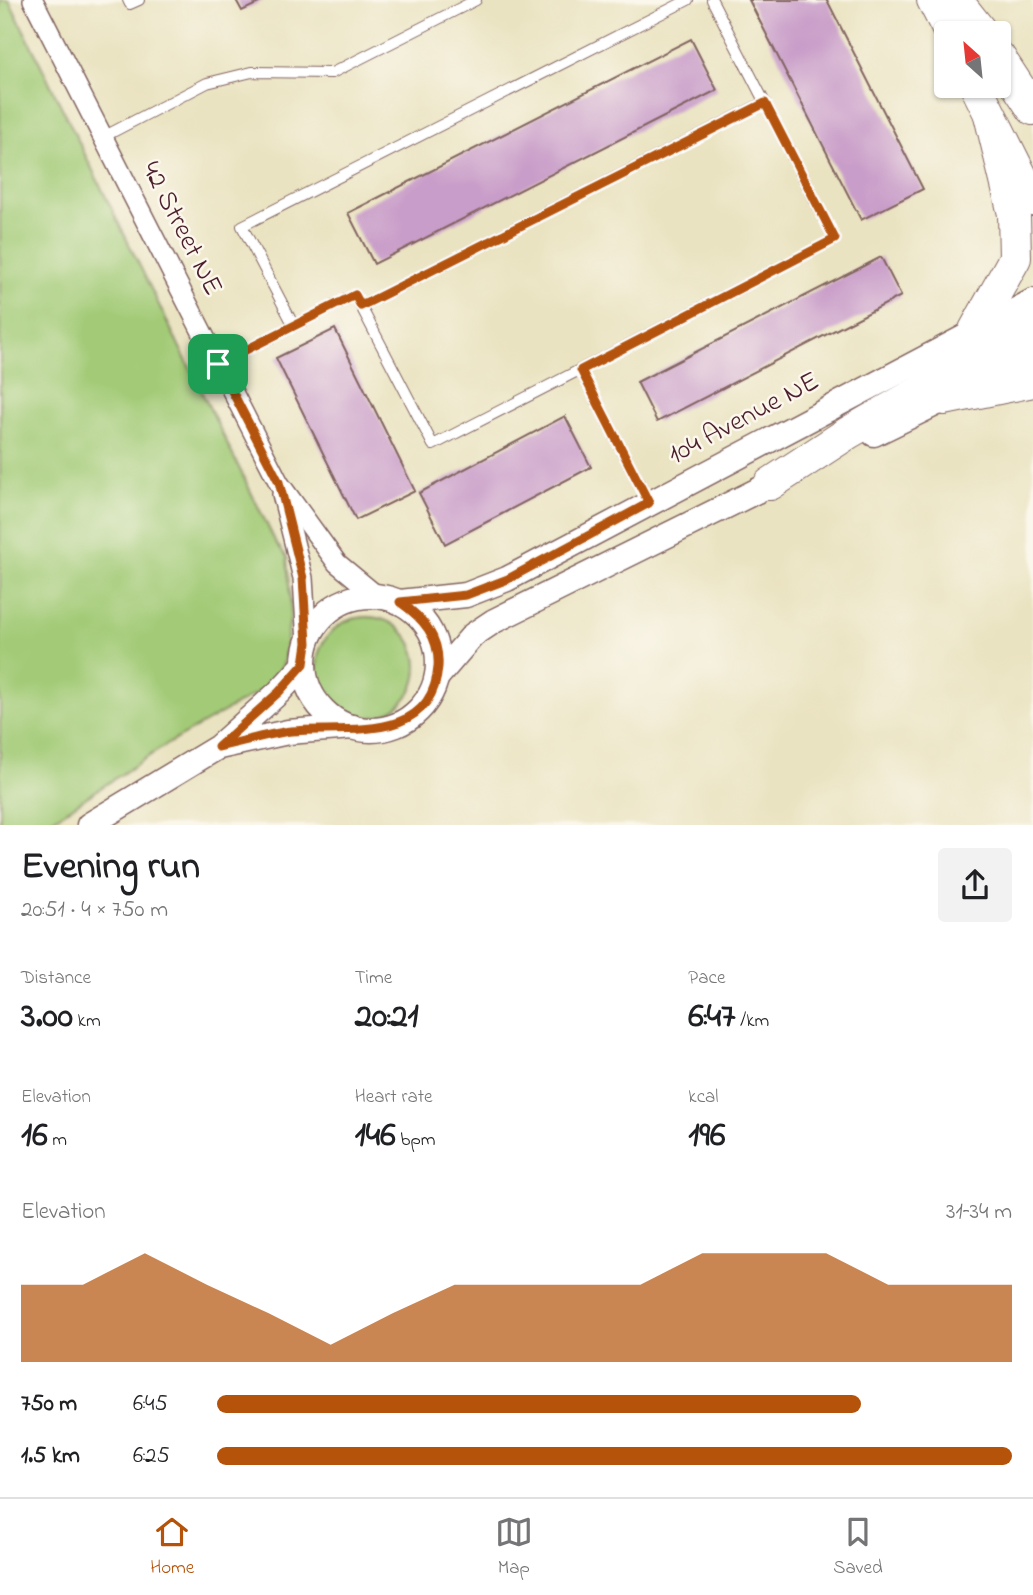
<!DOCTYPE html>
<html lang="en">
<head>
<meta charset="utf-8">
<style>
	:root { --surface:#fff; --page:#f2f2f2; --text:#202124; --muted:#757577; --line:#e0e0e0; --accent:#b45309 }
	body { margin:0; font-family:"Indie Flower",sans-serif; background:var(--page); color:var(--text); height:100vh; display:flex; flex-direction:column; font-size:26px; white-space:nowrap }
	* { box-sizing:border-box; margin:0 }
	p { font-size:23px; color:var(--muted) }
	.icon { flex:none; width:38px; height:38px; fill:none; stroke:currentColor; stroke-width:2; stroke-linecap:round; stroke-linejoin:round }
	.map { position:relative; height:825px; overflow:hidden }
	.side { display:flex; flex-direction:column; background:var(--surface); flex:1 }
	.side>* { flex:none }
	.needle { width:46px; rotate:333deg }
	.controls { position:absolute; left:934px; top:21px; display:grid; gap:14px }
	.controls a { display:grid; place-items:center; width:77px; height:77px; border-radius:7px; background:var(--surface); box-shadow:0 2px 5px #0004; font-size:35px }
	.pin { position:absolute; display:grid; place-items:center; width:60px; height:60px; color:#fff; margin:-30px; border-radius:14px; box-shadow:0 4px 10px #0006 }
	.round { display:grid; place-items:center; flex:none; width:74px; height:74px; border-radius:7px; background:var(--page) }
	.headline { display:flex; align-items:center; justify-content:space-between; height:119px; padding:0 21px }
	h1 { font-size:38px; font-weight:800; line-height:52px }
	.figures { display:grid; grid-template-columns:repeat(3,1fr); gap:10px; height:119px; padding:7px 21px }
	.figures div { display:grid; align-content:center }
	.figures b { font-size:35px; font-weight:800 }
	.figures small { font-size:19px; font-weight:400 }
	.figures p { font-size:19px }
	.chart { height:196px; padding:14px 21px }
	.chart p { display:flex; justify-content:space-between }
	.chart svg { width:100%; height:126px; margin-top:7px; fill:var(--accent); opacity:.7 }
	ul { padding:0 21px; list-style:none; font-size:23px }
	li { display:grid; grid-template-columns:112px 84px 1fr; align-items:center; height:52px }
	li i { height:18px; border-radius:9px; background:var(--accent) }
	.dock { display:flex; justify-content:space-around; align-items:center; height:98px; border-top:2px solid var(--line); background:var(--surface); font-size:19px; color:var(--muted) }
	.dock a { display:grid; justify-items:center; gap:4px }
	.dock .active { color:var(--accent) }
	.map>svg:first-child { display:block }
	.green { fill:#a3cb77; stroke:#767551; stroke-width:2 }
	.building { fill:#c99dc9 }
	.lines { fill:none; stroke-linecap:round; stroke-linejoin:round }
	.service-casing { stroke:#826460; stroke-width:12 }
	.minor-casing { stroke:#826460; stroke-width:22 }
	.tertiary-casing { stroke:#826460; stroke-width:27 }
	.primary-casing { stroke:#826460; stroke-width:34 }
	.service { stroke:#fff; stroke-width:10 }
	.minor { stroke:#fff; stroke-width:19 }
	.tertiary { stroke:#fff; stroke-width:24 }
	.primary { stroke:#fff; stroke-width:32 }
	.route-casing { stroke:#fff; stroke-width:14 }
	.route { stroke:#b45309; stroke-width:9 }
	.labels { text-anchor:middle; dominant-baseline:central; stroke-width:5; stroke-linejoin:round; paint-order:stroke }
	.street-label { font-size:28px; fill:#4a1f2b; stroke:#fbf7ec }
</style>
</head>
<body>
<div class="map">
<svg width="1033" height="825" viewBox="0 0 1033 825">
	<rect width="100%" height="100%" fill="#fbf7ec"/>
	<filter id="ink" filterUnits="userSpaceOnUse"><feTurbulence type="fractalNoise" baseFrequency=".0143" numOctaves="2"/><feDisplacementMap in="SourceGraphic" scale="14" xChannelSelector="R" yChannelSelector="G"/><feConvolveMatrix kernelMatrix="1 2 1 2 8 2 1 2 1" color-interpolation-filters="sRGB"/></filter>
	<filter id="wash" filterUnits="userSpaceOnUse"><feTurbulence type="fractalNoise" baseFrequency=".00686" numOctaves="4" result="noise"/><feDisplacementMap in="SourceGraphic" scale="28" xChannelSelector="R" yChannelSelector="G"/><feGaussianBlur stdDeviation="1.57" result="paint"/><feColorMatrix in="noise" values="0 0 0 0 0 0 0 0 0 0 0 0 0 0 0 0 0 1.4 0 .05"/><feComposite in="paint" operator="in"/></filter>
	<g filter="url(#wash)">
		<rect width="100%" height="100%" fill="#eae3c1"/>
		<g class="green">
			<polygon points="0,0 9,0 276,543 287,557 291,612 283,665 265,688 166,745 44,825 0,825"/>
			<circle cx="367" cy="667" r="50"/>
		</g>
		<g id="blocks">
			<g class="building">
				<polygon points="236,0 265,0 242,11"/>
				<polygon points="749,0 827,0 923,189 861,220"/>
				<polygon points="691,39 717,90 374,264 348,213"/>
				<polygon points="881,257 901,296 657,422 637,382"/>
				<polygon points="335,329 415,491 356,520 276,358"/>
				<polygon points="565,416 591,467 445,544 419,493"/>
			</g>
		</g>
	</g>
	<g filter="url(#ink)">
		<use href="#blocks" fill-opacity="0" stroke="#826460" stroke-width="2"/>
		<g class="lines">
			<g class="service-casing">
				<g id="service">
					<polyline points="128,0 130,4 139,0"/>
					<polyline points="103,137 207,83 252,72 332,73 476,0"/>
					<polyline points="361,306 765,102"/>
					<polyline points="294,326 242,226 688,0"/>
					<polyline points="218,364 355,295 433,445 835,239 712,0"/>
					<polyline points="581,370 649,503"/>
				</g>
			</g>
			<g class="minor-casing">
				<g id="minor">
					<polyline points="33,0 279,483 337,563 377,596"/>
					<polyline points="282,494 303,578 307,643"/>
				</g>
			</g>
			<g class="tertiary-casing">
				<g id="tertiary">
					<polyline points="874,434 1033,356"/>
					<circle cx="371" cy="663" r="67"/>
					<polyline points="400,602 466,595 507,579 1033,301"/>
					<polyline points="437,677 473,635 494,621 785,477"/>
					<polyline points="219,747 288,732 353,727"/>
					<polyline points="89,825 218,747 279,692 304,665"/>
				</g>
			</g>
			<g class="primary-casing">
				<g id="primary">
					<polyline points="933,0 950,33"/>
					<polyline points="956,0 982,33"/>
					<polyline points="999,57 1033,109"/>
					<polyline points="976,86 1033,200"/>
					<polyline points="975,330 1015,258 1014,214 990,115"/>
					<polyline points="944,399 1033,381"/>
					<polyline points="770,484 848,433 1033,327"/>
				</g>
			</g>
			<use href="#service" class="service"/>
			<use href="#minor" class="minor"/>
			<use href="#tertiary" class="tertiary"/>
			<use href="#primary" class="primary"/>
		</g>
	</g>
	<g class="lines" filter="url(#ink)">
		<g class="route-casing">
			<path id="route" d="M765,103L835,239L581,370L649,503L508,579L466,595L400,602C423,618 440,637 438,667C432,745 345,726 291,731C267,734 242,742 218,747L279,692L304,664L307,643L303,578L279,482L218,364L355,295L361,306Z"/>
		</g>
		<use href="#route" class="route"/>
	</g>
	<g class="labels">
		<g class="street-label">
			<text transform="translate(181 229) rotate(63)">42 Street NE</text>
			<text transform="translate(744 419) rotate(-28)">104 Avenue NE</text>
		</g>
	</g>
</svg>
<div class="controls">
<a><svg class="needle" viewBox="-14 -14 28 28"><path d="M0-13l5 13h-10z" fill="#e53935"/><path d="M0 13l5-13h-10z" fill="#757577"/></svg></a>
</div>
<div class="pin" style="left:218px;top:364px;background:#1e9e55"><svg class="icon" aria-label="arrive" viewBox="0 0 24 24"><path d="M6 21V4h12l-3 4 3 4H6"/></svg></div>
</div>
<section class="side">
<div class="headline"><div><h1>Evening run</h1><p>20:51 · 4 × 750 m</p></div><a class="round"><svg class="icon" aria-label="share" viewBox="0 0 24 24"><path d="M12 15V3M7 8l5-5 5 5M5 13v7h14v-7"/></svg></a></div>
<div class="figures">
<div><p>Distance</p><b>3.00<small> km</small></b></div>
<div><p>Time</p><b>20:21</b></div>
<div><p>Pace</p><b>6:47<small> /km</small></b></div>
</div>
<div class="figures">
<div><p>Elevation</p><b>16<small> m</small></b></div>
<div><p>Heart rate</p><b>146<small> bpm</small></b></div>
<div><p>kcal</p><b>196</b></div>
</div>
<div class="chart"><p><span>Elevation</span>31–34 m</p>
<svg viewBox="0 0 160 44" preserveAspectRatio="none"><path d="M0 44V17L10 17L20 6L30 17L40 27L50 38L60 27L70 17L80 17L90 17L100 17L110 6L120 6L130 6L140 17L150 17L160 17V44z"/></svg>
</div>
<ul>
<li><b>750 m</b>6:45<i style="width:81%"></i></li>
<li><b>1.5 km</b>6:25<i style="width:100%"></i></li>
</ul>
</section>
<nav class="dock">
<a class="active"><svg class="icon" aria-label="home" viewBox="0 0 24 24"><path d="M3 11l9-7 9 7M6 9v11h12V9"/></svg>Home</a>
<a><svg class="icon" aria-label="map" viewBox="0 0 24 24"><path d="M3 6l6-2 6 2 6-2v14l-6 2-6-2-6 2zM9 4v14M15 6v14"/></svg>Map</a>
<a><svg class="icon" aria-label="saved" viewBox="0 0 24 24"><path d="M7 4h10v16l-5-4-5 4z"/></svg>Saved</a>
</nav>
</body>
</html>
